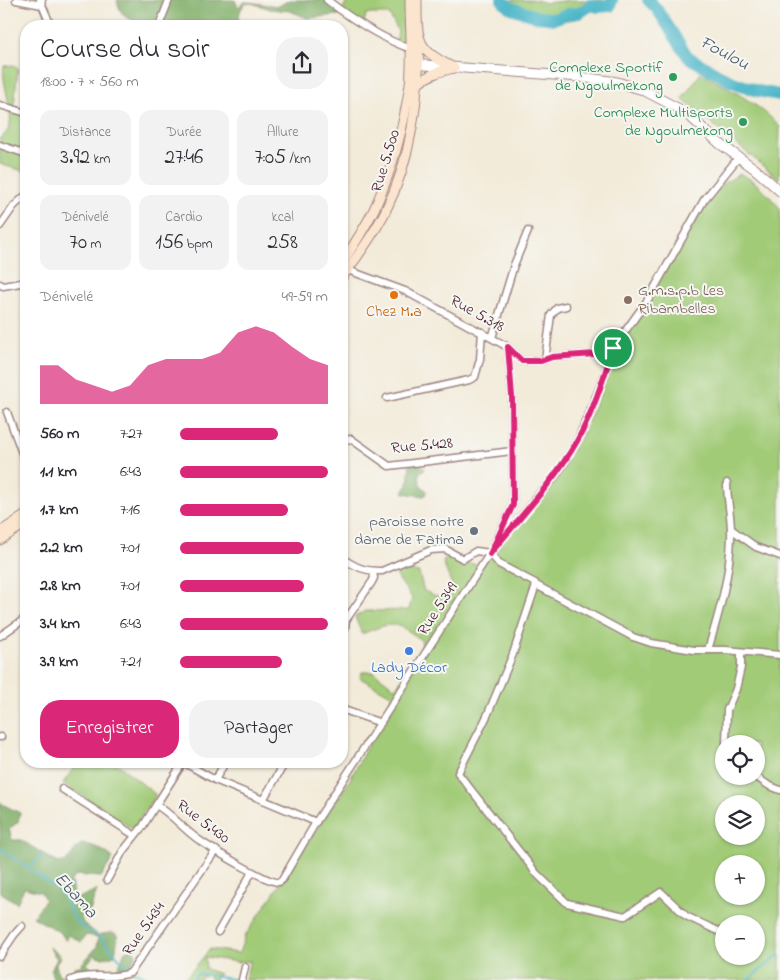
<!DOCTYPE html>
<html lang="fr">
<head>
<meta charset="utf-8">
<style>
	:root { --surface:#fff; --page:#f2f2f3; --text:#2b2b33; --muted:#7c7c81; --accent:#db2777 }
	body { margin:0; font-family:"Indie Flower",sans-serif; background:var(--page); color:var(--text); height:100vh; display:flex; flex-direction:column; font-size:19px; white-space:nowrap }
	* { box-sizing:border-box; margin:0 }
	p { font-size:16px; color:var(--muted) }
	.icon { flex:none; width:28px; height:28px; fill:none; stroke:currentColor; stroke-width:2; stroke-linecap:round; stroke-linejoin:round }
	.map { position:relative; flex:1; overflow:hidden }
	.side { position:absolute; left:20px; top:20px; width:328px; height:748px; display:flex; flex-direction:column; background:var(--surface); border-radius:20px; box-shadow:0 1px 4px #0004 }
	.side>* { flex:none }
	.buttons { position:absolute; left:715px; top:735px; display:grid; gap:10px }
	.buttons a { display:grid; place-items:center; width:50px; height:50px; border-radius:50%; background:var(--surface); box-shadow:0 1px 4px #0004; font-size:25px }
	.pin { position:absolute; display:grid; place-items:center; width:42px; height:42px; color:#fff; margin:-21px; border:2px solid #fff; border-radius:50%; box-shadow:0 1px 5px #0007 }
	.round { display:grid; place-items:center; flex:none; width:52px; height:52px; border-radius:20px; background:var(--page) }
	.summary { display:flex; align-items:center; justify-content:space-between; height:85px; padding:0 20px }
	h1 { font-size:28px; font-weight:600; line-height:38px }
	.metrics { display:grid; grid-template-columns:repeat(3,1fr); gap:8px; height:85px; padding:5px 20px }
	.metrics div { display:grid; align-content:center; border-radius:12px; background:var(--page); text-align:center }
	.metrics b { font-size:21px; font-weight:600 }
	.metrics small { font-size:14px; font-weight:400 }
	.metrics p { font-size:14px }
	.chart { height:140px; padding:10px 20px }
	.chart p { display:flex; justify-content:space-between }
	.chart svg { width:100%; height:90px; margin-top:5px; fill:var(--accent); opacity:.7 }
	.primary-button { display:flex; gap:10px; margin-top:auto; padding:10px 20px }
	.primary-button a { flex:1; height:58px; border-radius:20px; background:var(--accent); color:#fff; font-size:20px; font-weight:600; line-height:58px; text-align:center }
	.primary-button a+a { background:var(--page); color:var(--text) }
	ul { padding:0 20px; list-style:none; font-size:16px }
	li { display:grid; grid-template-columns:80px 60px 1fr; align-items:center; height:38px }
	li i { height:12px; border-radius:6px; background:var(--accent) }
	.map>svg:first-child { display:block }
	.green { fill:#a1cb77; stroke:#767551; fill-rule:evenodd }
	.forest { fill:#80af68; stroke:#65674a }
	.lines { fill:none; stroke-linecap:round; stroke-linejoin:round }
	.stream { stroke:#4ab5c8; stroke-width:2 }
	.river { stroke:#4ab5c8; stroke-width:12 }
	.minor-casing { stroke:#9e8582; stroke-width:9 }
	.tertiary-casing { stroke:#9e8582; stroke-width:11 }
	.secondary-casing { stroke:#9e8582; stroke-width:11 }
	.minor { stroke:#fff; stroke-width:6 }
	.tertiary { stroke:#fff; stroke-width:9 }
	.secondary { stroke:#fce5cf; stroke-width:9 }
	.route-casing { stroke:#fff; stroke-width:10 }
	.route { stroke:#db2777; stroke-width:6 }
	.leisure-dot { fill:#2e9e5b; stroke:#f6f6f2; stroke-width:2 }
	.food-dot { fill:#e8710a; stroke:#f6f6f2; stroke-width:2 }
	.education-dot { fill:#8d6e63; stroke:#f6f6f2; stroke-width:2 }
	.worship-dot { fill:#6b7280; stroke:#f6f6f2; stroke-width:2 }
	.shop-dot { fill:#3f7fe0; stroke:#f6f6f2; stroke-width:2 }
	.labels { text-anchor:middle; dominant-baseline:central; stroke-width:4; stroke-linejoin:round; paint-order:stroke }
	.leisure-label { font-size:16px; fill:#27864d; stroke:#f6f6f2; text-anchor:end }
	.street-label { font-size:16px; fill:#4a1f2b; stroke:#f6f6f2 }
	.education-label { font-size:16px; fill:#785e54; stroke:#f6f6f2; text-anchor:start }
	.food-label { font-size:16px; fill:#c56008; stroke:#f6f6f2 }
	.worship-label { font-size:16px; fill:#5b616d; stroke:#f6f6f2; text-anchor:end }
	.shop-label { font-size:16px; fill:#366cbe; stroke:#f6f6f2 }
	.water-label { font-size:18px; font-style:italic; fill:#4a5462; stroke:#f6f6f2 }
</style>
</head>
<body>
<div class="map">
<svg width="780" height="980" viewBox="0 0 780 980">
	<rect width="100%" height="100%" fill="#f6f6f2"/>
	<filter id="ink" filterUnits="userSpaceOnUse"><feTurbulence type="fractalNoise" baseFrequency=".02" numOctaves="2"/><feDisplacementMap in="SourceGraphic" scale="10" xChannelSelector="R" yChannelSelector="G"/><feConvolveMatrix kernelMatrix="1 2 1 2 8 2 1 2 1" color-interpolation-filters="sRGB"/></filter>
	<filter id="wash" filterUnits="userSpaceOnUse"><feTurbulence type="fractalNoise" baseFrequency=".0096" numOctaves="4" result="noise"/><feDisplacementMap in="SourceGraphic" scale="20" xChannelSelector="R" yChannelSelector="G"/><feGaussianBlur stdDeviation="1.12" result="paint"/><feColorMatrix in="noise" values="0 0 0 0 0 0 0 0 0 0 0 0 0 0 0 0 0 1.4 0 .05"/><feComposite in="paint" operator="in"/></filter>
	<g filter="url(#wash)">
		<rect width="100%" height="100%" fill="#f3ebd9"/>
		<g class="green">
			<polygon points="349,0 417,0 412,50 396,43 398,31 389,14 366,14 363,27 340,12"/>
			<polygon points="502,0 537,0 545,3 573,0 612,0 576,19 554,22 538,21 516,15"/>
			<path d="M14,65L18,68L14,106L26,112V172L0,164V138C23,126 0,88 4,66Z"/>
			<path d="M701,73C728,88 760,104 780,127L779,179L682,99Z"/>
			<path d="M740,174C756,180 768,195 780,208V980H245L250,961L237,962L205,957L206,969L219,974L215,980H211L208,975L201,977V980H184L210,949L239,953L245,936L348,783L391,701V695L360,678L362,672H374L395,688L423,652L421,640C395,620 391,622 362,634L355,617L365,611L409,610L412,598L398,578L396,573L401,569L419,573L424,591L441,598L452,585L443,563L446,557C459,560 478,570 489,559L582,436L618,349L714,191L719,186ZM724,744H756V776H724ZM724,804H756V836H724ZM724,864H756V896H724ZM724,924H756V956H724Z"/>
			<polygon points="79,761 114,761 156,795 133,829 63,783"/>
		</g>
		<g class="forest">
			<path d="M117,0H235L238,7L245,2L279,6L289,0H324L339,11V15L307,18L290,11L270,9L252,3H246C239,9 239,17 237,26H143C129,14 123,24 117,0Z"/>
			<polygon points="420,463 425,469 419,473 420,484 427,491 426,495 423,496 404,493 403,491 408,485 410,464"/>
			<path d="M0,803L20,813L18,822L9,829L12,840H21L58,863L67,861C71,856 75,848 80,845C88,841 107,852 113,858L101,877L76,875L70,882L76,899L97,890L90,911L81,917L83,923L98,935L112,932L118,935L115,955L103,958L94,955L87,964L98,974L106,972L111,976L116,973L125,951L133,949L136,955L128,970L117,980L78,978L53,980L51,970L57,959L49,947L61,956L56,963L58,974L67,978L75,976L74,967L80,966L97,947L98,937L86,935L81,942L69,935L66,941L61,933L33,917L45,900L41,892L24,888L17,903L0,892Z"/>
		</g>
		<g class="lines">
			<g class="stream">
				<polyline points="0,848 57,889 64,898 74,918 81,926 99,936 129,969"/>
				<polyline points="31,866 43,855"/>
				<polyline points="61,891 73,884"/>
				<polyline points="133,971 153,980"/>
				<polyline points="193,980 198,974 201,974 237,980"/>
				<polyline points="748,980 780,954"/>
			</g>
			<g class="river">
				<polyline points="502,0 509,7 535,16 554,19 567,14 579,13 591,5 598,7 610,6 612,0"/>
				<polyline points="648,0 657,9 688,57 730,81 758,91 780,95"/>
			</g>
		</g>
	</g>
	<g filter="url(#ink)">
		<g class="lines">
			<g class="minor-casing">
				<g id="minor">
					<polyline points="16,0 42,5"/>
					<polyline points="42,0 40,0 51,26"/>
					<path d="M327,0C353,20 380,38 411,49"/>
					<polyline points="159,26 169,0"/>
					<polyline points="0,105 26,113"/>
					<polyline points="0,145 26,154"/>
					<polyline points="0,226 14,206 26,195"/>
					<polyline points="345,269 405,291 508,347 522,361 541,361 552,357 595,354 613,348"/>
					<polyline points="0,284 3,286 26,282"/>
					<polyline points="492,338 514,265 528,231"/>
					<polyline points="545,360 551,315 557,308 566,306"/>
					<polyline points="387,398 469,380 475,377 480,359 482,332"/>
					<polyline points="7,412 26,464"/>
					<polyline points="341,441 351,439 389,466 512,451"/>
					<polyline points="731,529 756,547 780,556"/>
					<polyline points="495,543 513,505 512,397 508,347"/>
					<polyline points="490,553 499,564 535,583 536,585 633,637 651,643 694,650 726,650 780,655"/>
					<path d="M341,557C354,567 366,572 382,571L431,550L445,549L463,559L476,551L490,553"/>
					<polyline points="536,585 513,654 487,716 458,773 537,874 567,903 625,916 661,892 686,916 722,933"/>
					<polyline points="341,629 345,628 346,620 372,582 374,578 373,571"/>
					<polyline points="0,636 26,618"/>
					<path d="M708,650C719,613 730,576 731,537C732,519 727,501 727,483"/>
					<polyline points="341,709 381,723"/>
					<polyline points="0,737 1,737"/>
					<polyline points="726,744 727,710 736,689 741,667 741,652"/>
					<path d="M184,761L156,805C171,813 184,830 199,840C209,847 269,884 279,882C280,882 281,881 282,880L316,822L490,553L553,479L563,465L578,439L602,382L613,348L647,301L704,200L738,158"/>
					<polyline points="183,762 215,780 316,822"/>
					<polyline points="755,776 768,785 780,790"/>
					<polyline points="215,780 226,761"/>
					<polyline points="62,789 134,835"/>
					<polyline points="263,800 286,761"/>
					<polyline points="107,880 123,851 143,826 156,805"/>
					<polyline points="218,932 252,872"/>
					<polyline points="0,956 14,935 22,926"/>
					<path d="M71,980C91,972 112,980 130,973L216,850"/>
					<polyline points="242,980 245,967"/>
				</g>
			</g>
			<g class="tertiary-casing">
				<polyline id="tertiary" points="412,64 580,77 617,82 643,90 685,112 719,143 755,169 780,191"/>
			</g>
			<g class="secondary-casing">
				<g id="secondary">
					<path d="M417,0C417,41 416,49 454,68"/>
					<path d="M419,83C429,74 441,71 454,68"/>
					<path d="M341,265C353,245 367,226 376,205C393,167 404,125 410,84C413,56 410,28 410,0"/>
					<path d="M341,279C357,257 373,236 385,212C412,158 419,98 419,38"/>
					<polyline points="0,532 26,515"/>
					<polyline points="0,540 26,523"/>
				</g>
			</g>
			<use href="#minor" class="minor"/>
			<use href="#tertiary" class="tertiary"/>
			<use href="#secondary" class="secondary"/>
		</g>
	</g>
	<g class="lines" filter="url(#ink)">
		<g class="route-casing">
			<path id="route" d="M508,347L522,361H541L552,357L595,354L613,348C604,377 592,415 577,441C553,483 520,517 490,554L513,505L512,396Z"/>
		</g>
		<use href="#route" class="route"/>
	</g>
	<g class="leisure-dot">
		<circle cx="673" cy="77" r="5"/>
		<circle cx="743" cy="122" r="5"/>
	</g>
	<circle class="food-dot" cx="394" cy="295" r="5"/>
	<circle class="education-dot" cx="628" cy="300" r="5"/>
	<circle class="worship-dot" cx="474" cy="531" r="5"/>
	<circle class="shop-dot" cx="409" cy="651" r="5"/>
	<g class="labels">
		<g class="leisure-label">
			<text x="663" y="68">Complexe Sportif<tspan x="663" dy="18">de Ngoulmekong</tspan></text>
			<text x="733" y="113">Complexe Multisports<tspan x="733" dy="18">de Ngoulmekong</tspan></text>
		</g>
		<g class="street-label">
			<text transform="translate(386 161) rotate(-73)">Rue 5.500</text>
			<text transform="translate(477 314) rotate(29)">Rue 5.318</text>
			<text transform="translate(422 446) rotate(-5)">Rue 5.428</text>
			<text transform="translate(438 609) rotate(-57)">Rue 5.349</text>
			<text transform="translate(203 822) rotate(37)">Rue 5.430</text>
			<text transform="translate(144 929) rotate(-55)">Rue 5.434</text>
		</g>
		<g class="education-label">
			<text x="638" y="291">G.m.s.p.b Les<tspan x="638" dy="18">Ribambelles</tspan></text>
		</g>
		<g class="food-label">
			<text x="394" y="312">Chez M.a</text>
		</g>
		<g class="worship-label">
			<text x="464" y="522">paroisse notre<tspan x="464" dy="18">dame de Fatima</tspan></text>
		</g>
		<g class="shop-label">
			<text x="409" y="668">Lady Décor</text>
		</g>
		<g class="water-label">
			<text transform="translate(724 54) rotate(28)">Foulou</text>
			<text transform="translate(75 896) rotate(48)">Ebama</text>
		</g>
	</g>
</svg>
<div class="buttons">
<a><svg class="icon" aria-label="locate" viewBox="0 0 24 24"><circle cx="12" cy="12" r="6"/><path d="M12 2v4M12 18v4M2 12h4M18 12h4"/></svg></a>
<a><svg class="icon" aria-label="layers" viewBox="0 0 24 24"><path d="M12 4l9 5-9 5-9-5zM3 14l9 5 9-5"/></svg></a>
<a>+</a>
<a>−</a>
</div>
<div class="pin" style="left:613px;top:348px;background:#1e9e55"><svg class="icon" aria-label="arrive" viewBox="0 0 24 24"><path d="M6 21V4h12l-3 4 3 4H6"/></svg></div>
<section class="side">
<div class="summary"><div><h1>Course du soir</h1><p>18:00 · 7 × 560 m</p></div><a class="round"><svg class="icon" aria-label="share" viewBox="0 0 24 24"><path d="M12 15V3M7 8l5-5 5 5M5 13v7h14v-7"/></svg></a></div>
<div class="metrics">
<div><p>Distance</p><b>3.92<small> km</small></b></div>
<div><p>Durée</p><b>27:46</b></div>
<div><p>Allure</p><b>7:05<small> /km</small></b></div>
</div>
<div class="metrics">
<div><p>Dénivelé</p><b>70<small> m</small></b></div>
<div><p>Cardio</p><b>156<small> bpm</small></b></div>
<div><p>kcal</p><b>258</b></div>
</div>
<div class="chart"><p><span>Dénivelé</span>49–59 m</p>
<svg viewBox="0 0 160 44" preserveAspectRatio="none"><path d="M0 44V25L10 25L20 32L30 35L40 38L50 35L60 25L70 22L80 22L90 22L100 19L110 9L120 6L130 9L140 16L150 22L160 25V44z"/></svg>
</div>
<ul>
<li><b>560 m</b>7:27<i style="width:66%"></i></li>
<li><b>1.1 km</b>6:43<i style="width:100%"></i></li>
<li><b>1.7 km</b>7:16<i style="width:73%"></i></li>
<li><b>2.2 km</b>7:01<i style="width:84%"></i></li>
<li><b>2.8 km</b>7:01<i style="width:84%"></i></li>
<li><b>3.4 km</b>6:43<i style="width:100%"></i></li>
<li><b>3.9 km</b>7:21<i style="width:69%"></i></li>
</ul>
<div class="primary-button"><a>Enregistrer</a><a>Partager</a></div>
</section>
</div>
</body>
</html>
